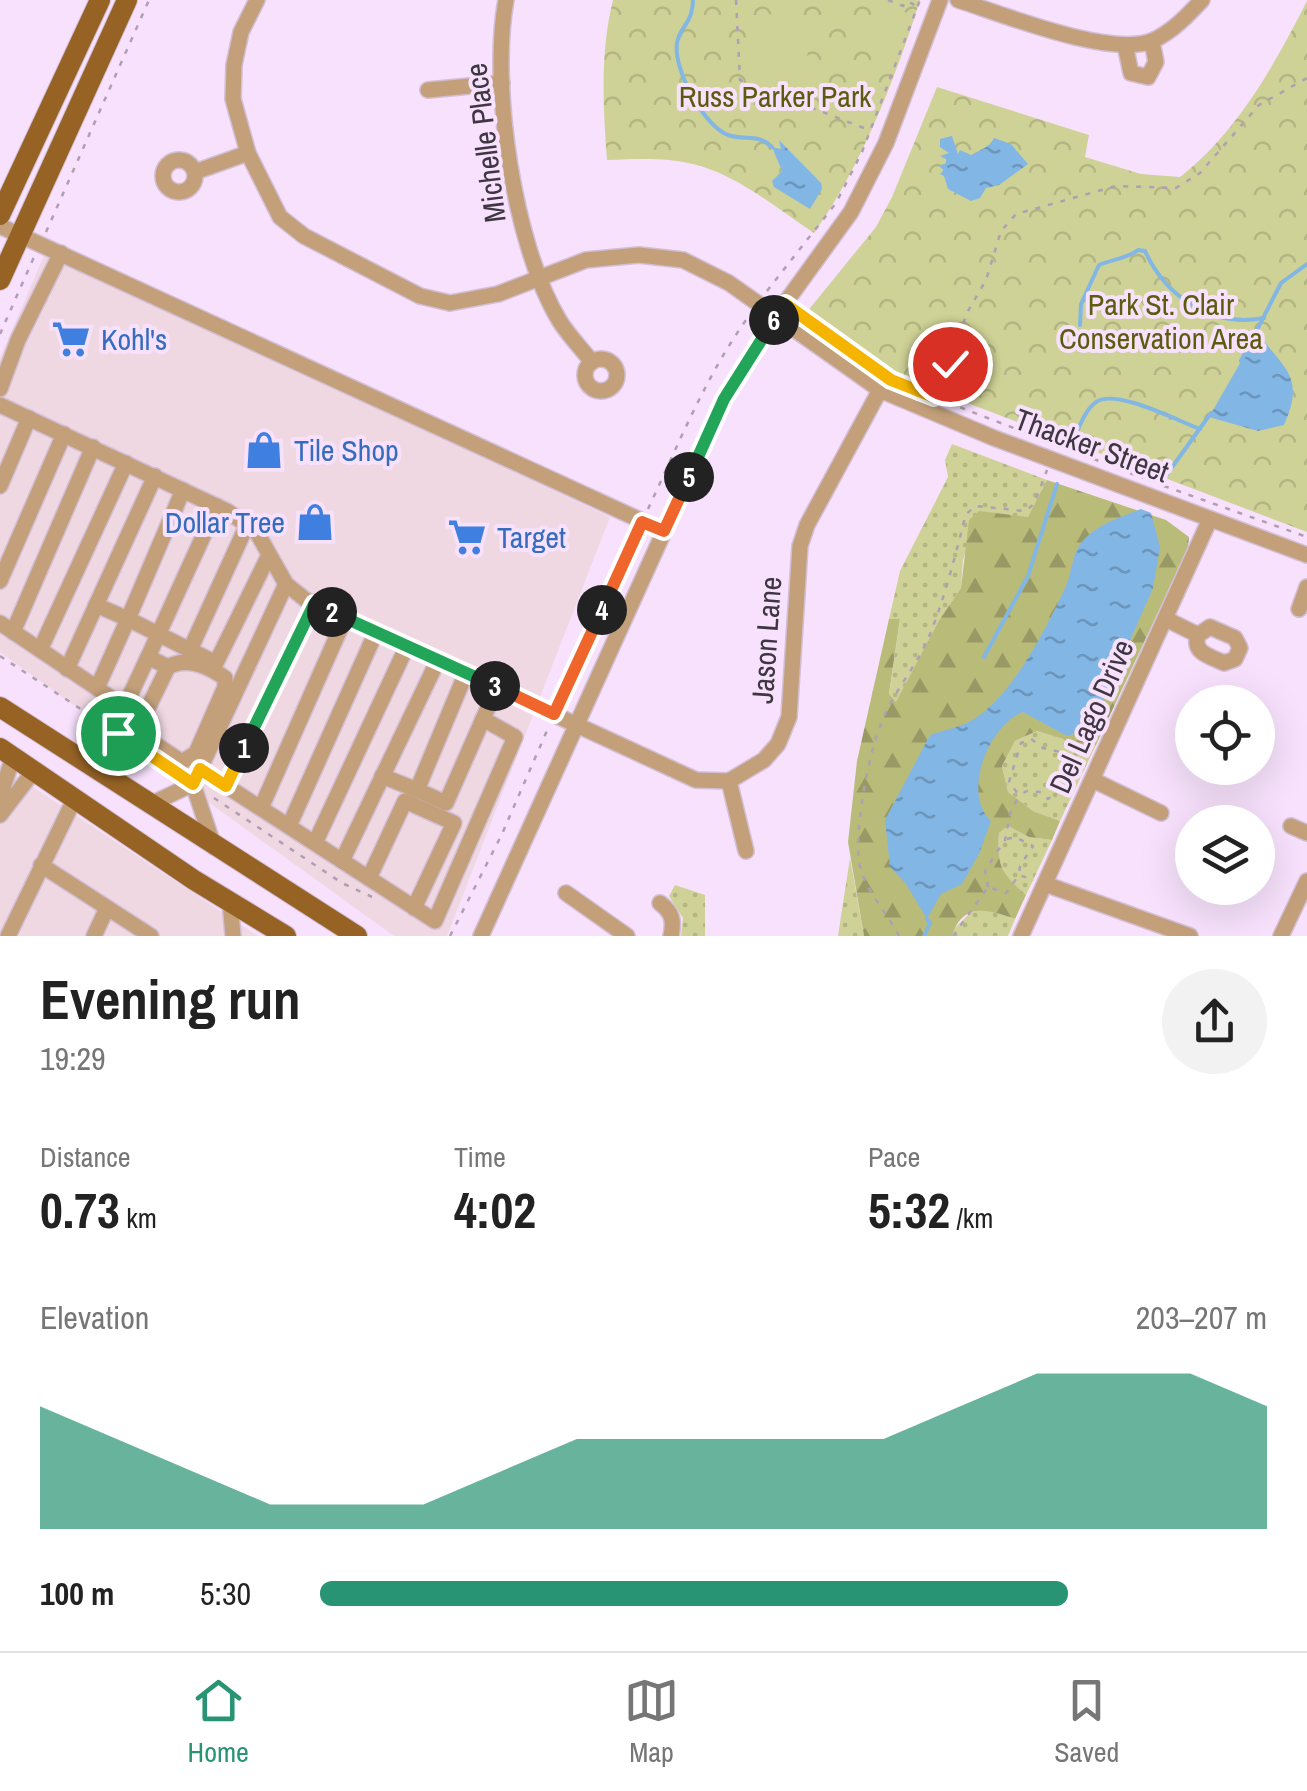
<!DOCTYPE html>
<html lang="en">
<head>
<meta charset="utf-8">
<style>
	:root { --surface:#fff; --page:#f2f2f2; --text:#222; --muted:#767676; --line:#e0e0e0; --accent:#289473 }
	body { margin:0; font-family:"Archivo Narrow",sans-serif; background:var(--page); color:var(--text); height:100vh; display:flex; flex-direction:column; font-size:38px; white-space:nowrap }
	* { box-sizing:border-box; margin:0 }
	p { font-size:32px; color:var(--muted) }
	.icon { flex:none; width:55px; height:55px; fill:none; stroke:currentColor; stroke-width:2; stroke-linecap:round; stroke-linejoin:round }
	.map { position:relative; height:936px; overflow:hidden }
	.drawer { display:flex; flex-direction:column; background:var(--surface); flex:1 }
	.drawer>* { flex:none }
	.fabs { position:absolute; left:1175px; top:685px; display:grid; gap:20px }
	.fabs a { display:grid; place-items:center; width:100px; height:100px; border-radius:50%; background:var(--surface); box-shadow:0 10px 40px #0002; font-size:50px }
	.pin { position:absolute; display:grid; place-items:center; width:85px; height:85px; color:#fff; margin:-42px; border:5px solid #fff; border-radius:50%; box-shadow:0 2px 10px #0007 }
	.km { position:absolute; width:50px; height:50px; margin:-25px; border-radius:50%; background:#222; color:#fff; font-size:28px; line-height:50px; text-align:center }
	.round { display:grid; place-items:center; flex:none; width:105px; height:105px; border-radius:52px; background:var(--page) }
	.head { display:flex; align-items:center; justify-content:space-between; height:170px; padding:0 40px }
	h1 { font-size:55px; font-weight:700; line-height:75px }
	.figures { display:grid; grid-template-columns:repeat(3,1fr); gap:15px; height:170px; padding:10px 40px }
	.figures div { display:grid; align-content:center }
	.figures b { font-size:50px; font-weight:700 }
	.figures small { font-size:28px; font-weight:400 }
	.figures p { font-size:28px }
	.chart { height:280px; padding:20px 40px }
	.chart p { display:flex; justify-content:space-between }
	.chart svg { width:100%; height:180px; margin-top:10px; fill:var(--accent); opacity:.7 }
	ul { padding:0 40px; list-style:none; font-size:32px }
	li { display:grid; grid-template-columns:160px 120px 1fr; align-items:center; height:75px }
	li i { height:25px; border-radius:12px; background:var(--accent) }
	.tabs { display:flex; justify-content:space-around; align-items:center; height:140px; border-top:2px solid var(--line); background:var(--surface); font-size:28px; color:var(--muted) }
	.tabs a { display:grid; justify-items:center; gap:5px }
	.tabs .on { color:var(--accent) }
	.map>svg:first-child { display:block }
	.commercial { fill:#f0d8e2 }
	.grass { fill:url(#grass-dots) }
	.forest { fill:url(#forest-firs) }
	.park { fill:url(#park-crowns) }
	.pitch { fill:#cfd296 }
	.water { fill:url(#water-ripples) }
	.lines { fill:none; stroke-linecap:round; stroke-linejoin:round }
	.stream { stroke:#82b6e5; stroke-width:4 }
	.minor-casing { stroke:#d2bfd6; stroke-width:18 }
	.major-casing { stroke:#d2bfd6; stroke-width:22 }
	.path { stroke:#b09fb4; stroke-width:2.5; stroke-dasharray:5 8; stroke-linecap:butt }
	.minor { stroke:#c3a07a; stroke-width:15 }
	.major { stroke:#966325; stroke-width:20 }
	.split-1-casing { stroke:#fff; stroke-width:20 }
	.split-2-casing { stroke:#fff; stroke-width:20 }
	.split-3-casing { stroke:#fff; stroke-width:20 }
	.split-4-casing { stroke:#fff; stroke-width:20 }
	.split-5-casing { stroke:#fff; stroke-width:20 }
	.split-6-casing { stroke:#fff; stroke-width:20 }
	.split-7-casing { stroke:#fff; stroke-width:20 }
	.split-8-casing { stroke:#fff; stroke-width:20 }
	.split-1 { stroke:#f5b400; stroke-width:12 }
	.split-2 { stroke:#22a559; stroke-width:12 }
	.split-3 { stroke:#22a559; stroke-width:12 }
	.split-4 { stroke:#f0652b; stroke-width:12 }
	.split-5 { stroke:#f0652b; stroke-width:12 }
	.split-6 { stroke:#22a559; stroke-width:12 }
	.split-7 { stroke:#f5b400; stroke-width:12 }
	.split-8 { stroke:#f5b400; stroke-width:12 }
	.labels { text-anchor:middle; dominant-baseline:central; stroke-width:8; stroke-linejoin:round; paint-order:stroke }
	.park-label { font-size:30px; fill:#5b5c0e; stroke:#f7e1fc }
	.street-label { font-size:30px; fill:#3e3640; stroke:#f7e1fc }
	.shop-label { font-size:30px; fill:#366cbe; stroke:#f7e1fc; text-anchor:start }
</style>
</head>
<body>
<div class="map">
<svg width="1307" height="936" viewBox="0 0 1307 936">
	<defs>
		<pattern id="grass-dots" width="8" height="8" patternUnits="userSpaceOnUse" patternTransform="scale(2.5)"><rect width="8" height="8" fill="#cfd296"/><path d="M2 2h.1M6 6h.1" fill="none" stroke="#b3b582" stroke-width="1.8" stroke-linecap="round"/></pattern>
		<pattern id="forest-firs" width="22" height="20" patternUnits="userSpaceOnUse" patternTransform="scale(2.5)"><rect width="22" height="20" fill="#b9bb79"/><path d="M5 1l3.5 6h-7zM16 11l3.5 6h-7z" fill="#989965"/></pattern>
		<pattern id="park-crowns" width="20" height="18" patternUnits="userSpaceOnUse" patternTransform="scale(2.5)"><rect width="20" height="18" fill="#cfd296"/><path d="M2 6a3 3 0 1 1 6 0M12 15a3 3 0 1 1 6 0" fill="none" stroke="#b3b582"/></pattern>
		<pattern id="water-ripples" width="26" height="14" patternUnits="userSpaceOnUse" patternTransform="scale(2.5)"><rect width="26" height="14" fill="#82b6e5"/><path d="M2 4q2-2 4 0t4 0M15 11q2-2 4 0t4 0" fill="none" stroke="#6c95bb"/></pattern>
	</defs>
	<rect width="100%" height="100%" fill="#f7e1fc"/>
	<g class="commercial">
		<polygon points="45,253 610,517 447,936 394,936 0,652 0,358"/>
		<polygon points="0,765 258,936 0,936"/>
	</g>
	<g class="grass">
		<polygon points="952,444 1047,480 1028,518 979,512 963,560 961,588 938,622 896,703 889,695 900,620 889,619 900,571 948,477 945,460"/>
		<polygon points="1037,731 1063,739 1076,752 1096,745 1060,821 1033,811 1008,792 1002,766 1015,741"/>
		<path d="M1008,826L1029,837L1052,840L1026,895C1001,874 997,866 999,833Z"/>
		<polygon points="850,858 864,936 838,936"/>
		<polygon points="675,885 705,895 705,936 681,936 683,918 669,896"/>
		<polygon points="984,908 1015,919 1008,936 952,936 953,930 970,913"/>
	</g>
	<path class="forest" d="M1047,480L1166,520L1189,537L1188,548L1096,745L1076,752L1063,739L1037,731L1015,741L1002,766L1008,792L1033,811L1060,821L1052,840L1029,837L1008,826L999,833C997,866 1001,873 1026,895L1015,919C989,910 963,901 952,936H864L848,842L857,761L889,619H900L889,694L896,702L938,622L961,588L969,520L979,511L1028,517Z"/>
	<g class="park">
		<path d="M613,0H920C896,77 861,167 814,233C778,209 736,174 693,164C665,157 636,159 607,160C603,107 600,52 613,0Z"/>
		<path d="M1307,1V532L894,375L806,313L876,227L892,197L937,87L1089,135L1085,157L1141,174L1180,177C1237,133 1275,64 1307,1Z"/>
	</g>
	<g class="pitch">
		<polygon points="883,3 907,13 890,53 866,42"/>
		<path d="M767,13C813,35 815,53 797,98L749,79L744,65Z"/>
	</g>
	<g class="water">
		<path d="M952,136L958,154L960,150L971,155C979,150 989,148 994,138L1011,144L1028,164L999,185L986,188L980,198L971,201L948,189L944,176L940,174L944,170L939,166L946,163V159L940,156L949,153L940,147V139Z"/>
		<polygon points="779,140 821,183 822,189 810,209 774,187 772,181 782,171 772,147 781,149"/>
		<path d="M1258,332C1281,368 1307,374 1284,425L1258,431L1209,417Z"/>
		<path d="M1141,509L1151,513L1160,547L1153,588L1098,714L1086,730L1067,736L1023,712C989,725 961,793 991,821L979,854L962,884L941,894L927,919L906,884L890,867L885,820L930,735C944,730 962,727 974,719C1013,695 1047,627 1066,586C1072,573 1072,554 1081,543C1095,525 1121,517 1141,509Z"/>
	</g>
	<g class="lines">
		<g class="stream">
			<path d="M693,0C692,26 680,25 677,43C673,69 703,125 728,135C745,141 758,133 772,147"/>
			<path d="M1080,325L1081,304L1099,265C1113,259 1126,259 1138,250L1145,251C1166,297 1212,328 1264,318"/>
			<polyline points="1241,361 1281,283 1307,264"/>
			<path d="M1072,443C1079,429 1083,412 1096,402C1115,388 1178,421 1200,429"/>
			<polyline points="1165,477 1211,413"/>
			<polyline points="984,657 1028,576 1057,484"/>
			<polyline points="924,936 930,923 927,919"/>
		</g>
		<g class="minor-casing">
			<g id="minor">
				<polyline points="257,0 241,32 234,65 233,99 248,153 280,217 304,236 420,296 450,303 498,294 586,260 639,255 683,260 729,283 880,390 994,438 1307,555"/>
				<path d="M506,0C490,85 514,245 559,320C568,335 581,348 592,362"/>
				<path d="M958,0C1002,14 1113,59 1154,40C1173,31 1188,15 1202,0"/>
				<polyline points="1125,45 1131,73 1148,77 1156,62 1152,42"/>
				<polyline points="428,90 502,83"/>
				<circle cx="179" cy="176" r="16"/>
				<polyline points="195,172 248,153"/>
				<polyline points="0,226 664,531"/>
				<circle cx="601" cy="375" r="16"/>
				<polyline points="0,389 18,340 61,253"/>
				<polyline points="0,405 227,511 256,531 286,584 306,600 696,780 729,781 764,760 778,744 789,717 800,546 807,525 880,390"/>
				<polyline points="0,486 29,418"/>
				<polyline points="183,490 128,619 212,661"/>
				<polyline points="0,581 64,434"/>
				<polyline points="1299,609 1307,587"/>
				<path d="M1166,619L1198,635C1192,653 1210,656 1224,663L1235,659L1240,648L1235,638L1210,627L1198,635"/>
				<polyline points="0,623 97,688 128,619 96,605"/>
				<polyline points="13,632 93,447"/>
				<polyline points="40,650 126,463"/>
				<polyline points="190,650 247,525"/>
				<polyline points="216,663 269,555"/>
				<polyline points="168,667 148,657 217,506"/>
				<polyline points="67,669 155,476"/>
				<path d="M97,688L136,716L152,742L182,762L196,753L225,687V678C208,666 187,656 168,667L141,722"/>
				<polyline points="124,708 148,657"/>
				<polyline points="200,769 435,921 515,737 483,719 497,687"/>
				<polyline points="382,776 417,790 466,673"/>
				<polyline points="1093,780 1161,813"/>
				<polyline points="729,781 746,851"/>
				<polyline points="193,784 214,847"/>
				<polyline points="226,786 314,604"/>
				<polyline points="417,790 446,803 483,719"/>
				<polyline points="0,797 13,757"/>
				<polyline points="149,805 193,784 286,584"/>
				<polyline points="261,808 345,618"/>
				<polyline points="0,815 33,772"/>
				<polyline points="289,826 376,632"/>
				<polyline points="1291,826 1307,833"/>
				<polyline points="315,843 407,646"/>
				<polyline points="342,861 438,660"/>
				<polyline points="41,865 151,936"/>
				<polyline points="369,878 405,801 454,823 414,908"/>
				<polyline points="1045,884 1190,936"/>
				<polyline points="566,893 627,936"/>
				<polyline points="230,902 233,936"/>
				<path d="M660,903C673,913 674,921 671,936"/>
				<polyline points="8,936 74,800"/>
				<polyline points="94,936 107,908"/>
				<polyline points="481,936 724,399 775,317 851,212 886,143 940,0"/>
				<polyline points="1021,936 1210,519"/>
				<polyline points="1281,936 1307,881"/>
			</g>
		</g>
		<g class="major-casing">
			<g id="major">
				<polyline points="0,215 100,0"/>
				<polyline points="0,280 127,0"/>
				<polyline points="0,707 357,936"/>
				<polyline points="0,748 194,880 286,936"/>
			</g>
		</g>
		<g class="path">
			<polyline points="736,0 740,80 869,130"/>
			<polyline points="888,0 903,6 907,1 917,6"/>
			<polyline points="46,232 149,0"/>
			<polyline points="767,291 836,203 862,152 920,0"/>
			<polyline points="796,312 891,379"/>
			<polyline points="0,334 34,257"/>
			<polyline points="935,396 968,311 986,280 1001,231 1016,214 1116,186 1176,188 1200,173 1259,105 1307,78"/>
			<polyline points="936,398 1143,478"/>
			<polyline points="1164,486 1307,537"/>
			<path d="M648,509C679,443 707,373 751,313"/>
			<polyline points="0,656 137,746"/>
			<polyline points="560,700 636,535"/>
			<polyline points="214,798 342,883 372,897"/>
			<polyline points="1007,839 1015,837 1033,846 1020,866 1019,874"/>
			<path d="M988,887L985,870L1005,840L1010,814L1019,795L1009,782L1021,743L1031,739L1043,748L1069,754L1071,763C1058,774 1061,790 1048,799L1041,792L1027,791L1019,795"/>
			<polyline points="450,936 502,834 549,726"/>
			<path d="M899,936C887,912 864,890 859,862C854,828 870,743 886,712C898,687 917,664 928,639C945,598 955,556 966,514L976,506L1025,511L1034,504L1047,470"/>
			<polyline points="953,936 988,887 1006,893 1019,875 1034,880"/>
		</g>
		<use href="#minor" class="minor"/>
		<use href="#major" class="major"/>
	</g>
	<g class="lines">
		<g class="split-1-casing">
			<polyline id="split-1" points="118,733 193,784 200,769 226,786 244,748"/>
		</g>
		<g class="split-2-casing">
			<polyline id="split-2" points="244,748 314,604 332,612"/>
		</g>
		<g class="split-3-casing">
			<polyline id="split-3" points="332,612 495,686"/>
		</g>
		<g class="split-4-casing">
			<polyline id="split-4" points="495,686 554,714 602,610"/>
		</g>
		<g class="split-5-casing">
			<polyline id="split-5" points="602,610 642,522 664,531 689,477"/>
		</g>
		<g class="split-6-casing">
			<polyline id="split-6" points="689,477 724,399 774,320"/>
		</g>
		<g class="split-7-casing">
			<polyline id="split-7" points="774,320 785,304 891,380 919,391"/>
		</g>
		<g class="split-8-casing">
			<polyline id="split-8" points="919,391 934,397 950,364"/>
		</g>
		<use href="#split-1" class="split-1"/>
		<use href="#split-2" class="split-2"/>
		<use href="#split-3" class="split-3"/>
		<use href="#split-4" class="split-4"/>
		<use href="#split-5" class="split-5"/>
		<use href="#split-6" class="split-6"/>
		<use href="#split-7" class="split-7"/>
		<use href="#split-8" class="split-8"/>
	</g>
	<defs>
		<g id="supermarket-bare" transform="scale(3)"><path d="M-6-5.5h2.5l.6 2H6L4.5 2H-2.5L-4.4-4H-6ZM-1.5 3.2a1.3 1.3 0 1 0 .1 0ZM3 3.2a1.3 1.3 0 1 0 .1 0Z" fill="#3f7fe0" stroke="#f7e1fc" stroke-width="2.5" paint-order="stroke"/></g>
		<g id="shop-bare" transform="scale(3)"><path d="M-5-2.5h2.3a2.7 3.5 0 0 1 5.4 0H5L5.5 6h-11ZM-1.5-2.5h3a1.5 2.3 0 0 0-3 0Z" fill="#3f7fe0" stroke="#f7e1fc" stroke-width="2.5" paint-order="stroke"/></g>
	</defs>
	<g fill-rule="evenodd">
		<use href="#supermarket-bare" x="71" y="339"/>
		<use href="#shop-bare" x="264" y="450"/>
		<use href="#shop-bare" x="315" y="522"/>
		<use href="#supermarket-bare" x="467" y="537"/>
	</g>
	<g class="labels">
		<g class="park-label">
			<text x="775" y="96">Russ Parker Park</text>
			<text x="1161" y="304">Park St. Clair<tspan x="1161" dy="34">Conservation Area</tspan></text>
		</g>
		<g class="street-label">
			<text transform="translate(485 143) rotate(-97)">Michelle Place</text>
			<text transform="translate(1092 445) rotate(20)">Thacker Street</text>
			<text transform="translate(766 640) rotate(-86)">Jason Lane</text>
			<text transform="translate(1091 716) rotate(-66)">Del Lago Drive</text>
		</g>
		<g class="shop-label">
			<text x="101" y="339">Kohl's</text>
			<text x="294" y="450">Tile Shop</text>
			<text x="285" y="522" text-anchor="end">Dollar Tree</text>
			<text x="497" y="537">Target</text>
		</g>
	</g>
</svg>
<div class="fabs">
<a><svg class="icon" aria-label="locate" viewBox="0 0 24 24"><circle cx="12" cy="12" r="6"/><path d="M12 2v4M12 18v4M2 12h4M18 12h4"/></svg></a>
<a><svg class="icon" aria-label="layers" viewBox="0 0 24 24"><path d="M12 4l9 5-9 5-9-5zM3 14l9 5 9-5"/></svg></a>
</div>
<div class="pin" style="left:118px;top:733px;background:#1e9e55"><svg class="icon" aria-label="arrive" viewBox="0 0 24 24"><path d="M6 21V4h12l-3 4 3 4H6"/></svg></div>
<div class="pin" style="left:950px;top:364px;background:#d93025"><svg class="icon" aria-label="check" viewBox="0 0 24 24"><path d="M5 12l5 5 9-10"/></svg></div>
<b class="km" style="left:244px;top:748px">1</b>
<b class="km" style="left:332px;top:612px">2</b>
<b class="km" style="left:495px;top:686px">3</b>
<b class="km" style="left:602px;top:610px">4</b>
<b class="km" style="left:689px;top:477px">5</b>
<b class="km" style="left:774px;top:320px">6</b>
</div>
<section class="drawer">
<div class="head"><div><h1>Evening run</h1><p>19:29</p></div><a class="round"><svg class="icon" aria-label="share" viewBox="0 0 24 24"><path d="M12 15V3M7 8l5-5 5 5M5 13v7h14v-7"/></svg></a></div>
<div class="figures">
<div><p>Distance</p><b>0.73<small> km</small></b></div>
<div><p>Time</p><b>4:02</b></div>
<div><p>Pace</p><b>5:32<small> /km</small></b></div>
</div>
<div class="chart"><p><span>Elevation</span>203–207 m</p>
<svg viewBox="0 0 160 44" preserveAspectRatio="none"><path d="M0 44V14L10 22L20 30L30 38L40 38L50 38L60 30L70 22L80 22L90 22L100 22L110 22L120 14L130 6L140 6L150 6L160 14V44z"/></svg>
</div>
<ul>
<li><b>100 m</b>5:30<i style="width:79%"></i></li>
</ul>
</section>
<nav class="tabs">
<a class="on"><svg class="icon" aria-label="home" viewBox="0 0 24 24"><path d="M3 11l9-7 9 7M6 9v11h12V9"/></svg>Home</a>
<a><svg class="icon" aria-label="map" viewBox="0 0 24 24"><path d="M3 6l6-2 6 2 6-2v14l-6 2-6-2-6 2zM9 4v14M15 6v14"/></svg>Map</a>
<a><svg class="icon" aria-label="saved" viewBox="0 0 24 24"><path d="M7 4h10v16l-5-4-5 4z"/></svg>Saved</a>
</nav>
</body>
</html>
